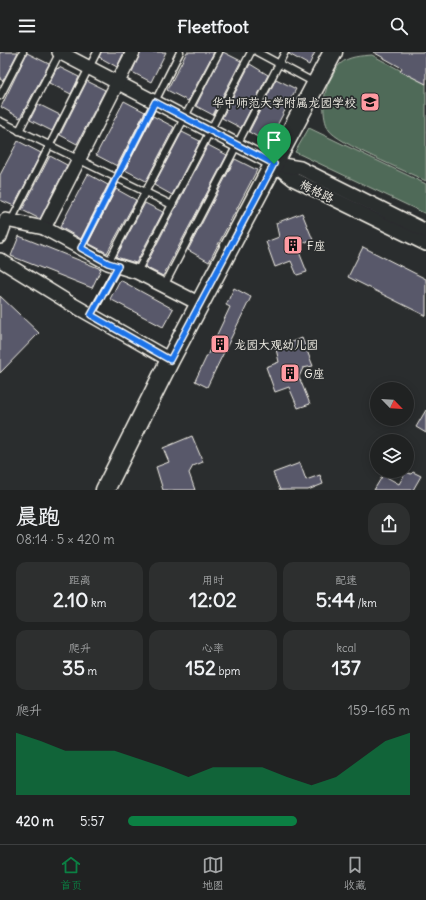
<!DOCTYPE html>
<html lang="zh">
<head>
<meta charset="utf-8">
<style>
	:root { --surface:#202222; --page:#2d2f2f; --text:#f1f3f6; --muted:#a2a4a5; --line:#3d3f40; --accent:#0b8043 }
	body { margin:0; font-family:Delius,"LXGW WenKai TC",sans-serif; background:var(--page); color:var(--text); height:100vh; display:flex; flex-direction:column; font-size:15px; white-space:nowrap }
	* { box-sizing:border-box; margin:0 }
	p { font-size:13px; color:var(--muted) }
	.icon { flex:none; width:22px; height:22px; fill:none; stroke:currentColor; stroke-width:2; stroke-linecap:round; stroke-linejoin:round }
	.map { position:relative; height:438px; overflow:hidden }
	.panel { display:flex; flex-direction:column; background:var(--surface); flex:1 }
	.panel>* { flex:none }
	.needle { width:26px; rotate:115deg }
	.fabs { position:absolute; left:370px; top:330px; display:grid; gap:8px }
	.fabs a { display:grid; place-items:center; width:44px; height:44px; border-radius:50%; background:var(--surface); box-shadow:0 2px 10px #0003,0 0 0 1px var(--line); font-size:20px }
	.pin { position:absolute; display:grid; place-items:center; width:34px; height:34px; color:#fff; margin:-41px -17px; border-radius:50% 50% 50% 0; rotate:-45deg; box-shadow:0 0 4px #0007 }
	.pin .icon { rotate:45deg }
	.round { display:grid; place-items:center; flex:none; width:42px; height:42px; border-radius:16px; background:var(--page) }
	.summary { display:flex; align-items:center; justify-content:space-between; height:68px; padding:0 16px }
	h1 { font-size:22px; font-weight:700; line-height:30px }
	.metrics { display:grid; grid-template-columns:repeat(3,1fr); gap:6px; height:68px; padding:4px 16px }
	.metrics div { display:grid; align-content:center; border-radius:10px; background:var(--page); text-align:center }
	.metrics b { font-size:20px; font-weight:700 }
	.metrics small { font-size:11px; font-weight:400 }
	.metrics p { font-size:11px }
	.chart { height:112px; padding:8px 16px }
	.chart p { display:flex; justify-content:space-between }
	.chart svg { width:100%; height:72px; margin-top:4px; fill:var(--accent); opacity:.7 }
	ul { padding:0 16px; list-style:none; font-size:13px }
	li { display:grid; grid-template-columns:64px 48px 1fr; align-items:center; height:30px }
	li i { height:10px; border-radius:5px; background:var(--accent) }
	header { display:flex; justify-content:space-between; align-items:center; height:52px; padding:0 16px; background:var(--surface); font-size:18px; font-weight:700 }
	.menu { display:flex; justify-content:space-around; align-items:center; height:56px; border-top:1px solid var(--line); background:var(--surface); font-size:11px; color:var(--muted) }
	.menu a { display:grid; justify-items:center; gap:2px }
	.menu .active { color:var(--accent) }
	.map>svg:first-child { display:block }
	.green { fill:#506b59; stroke:#a2aea0 }
	.building { fill:#59596b; stroke:#f4f1e8 }
	.lines { fill:none; stroke-linecap:round; stroke-linejoin:round }
	.lane-casing { stroke:#f4f1e8; stroke-width:9 }
	.street-casing { stroke:#f4f1e8; stroke-width:16 }
	.secondary-casing { stroke:#f4f1e8; stroke-width:21 }
	.lane { stroke:#2a2d2e; stroke-width:6 }
	.street { stroke:#2a2d2e; stroke-width:13 }
	.secondary { stroke:#2a2d2e; stroke-width:18 }
	.route-casing { stroke:#fff; stroke-width:8 }
	.route { stroke:#1a73e8; stroke-width:5 }
	.labels { text-anchor:middle; dominant-baseline:central; stroke-width:3.5; stroke-linejoin:round; paint-order:stroke }
	.poi-label { font-size:12px; fill:#f4f1e8; stroke:#2a2d2e; text-anchor:start }
	.street-label { font-size:12px; fill:#f4f1e8; stroke:#2a2d2e }
</style>
</head>
<body>
<header><svg class="icon" aria-label="menu" viewBox="0 0 24 24"><path d="M4 6h16M4 12h16M4 18h16"/></svg>Fleetfoot<svg class="icon" aria-label="search" viewBox="0 0 24 24"><circle cx="10" cy="10" r="6"/><path d="M15 15l6 6"/></svg></header>
<div class="map">
<svg width="426" height="438" viewBox="0 0 426 438">
	<rect width="100%" height="100%" fill="#2a2d2e"/>
	<filter id="ink" filterUnits="userSpaceOnUse"><feTurbulence type="fractalNoise" baseFrequency=".025" numOctaves="2"/><feDisplacementMap in="SourceGraphic" scale="8" xChannelSelector="R" yChannelSelector="G"/><feConvolveMatrix kernelMatrix="1 2 1 2 8 2 1 2 1" color-interpolation-filters="sRGB"/></filter>
	<g filter="url(#ink)">
		<g class="green">
			<path d="M372,3L426,32V129C408,120 337,91 329,78C321,65 323,40 330,28C333,23 336,16 340,12C349,4 361,4 372,3Z"/>
			<polygon points="309,76 426,132 426,162 295,100"/>
		</g>
		<g class="building">
			<polygon points="0,0 18,0 3,29 0,27"/>
			<polygon points="101,0 124,0 117,15 99,5"/>
			<polygon points="141,0 166,0 151,30 132,20"/>
			<polygon points="187,0 214,0 188,49 167,38"/>
			<polygon points="223,0 241,9 213,63 196,54"/>
			<polygon points="289,0 315,0 309,13 289,2"/>
			<polygon points="373,0 426,0 426,32 400,19 402,16"/>
			<polygon points="27,1 49,12 20,66 1,55"/>
			<polygon points="250,12 268,23 241,76 222,66"/>
			<polygon points="59,15 79,25 71,42 49,31 57,16 58,17"/>
			<polygon points="276,27 296,37 268,91 249,80"/>
			<polygon points="87,29 105,38 77,92 60,83"/>
			<polygon points="124,49 145,60 117,114 96,103"/>
			<polygon points="38,52 60,63 52,79 30,68"/>
			<polygon points="153,64 174,75 146,129 125,118"/>
			<polygon points="182,80 200,89 172,143 154,133"/>
			<polygon points="18,89 41,101 14,154 0,148 0,123"/>
			<polygon points="208,93 227,103 163,224 145,215"/>
			<polygon points="50,104 67,113 40,167 22,158"/>
			<polygon points="235,107 257,118 209,210 188,198"/>
			<polygon points="88,122 108,133 81,187 60,175"/>
			<polygon points="116,137 136,148 107,201 88,191"/>
			<polygon points="145,151 163,160 136,211 116,205"/>
			<polygon points="302,161 313,188 303,191 299,200 307,220 297,223 291,209 275,215 266,190 279,185 276,171"/>
			<polygon points="19,184 101,217 92,236 11,204"/>
			<polygon points="363,195 426,227 426,264 348,225"/>
			<polygon points="120,228 173,257 163,275 110,247"/>
			<polygon points="234,236 251,245 207,335 195,329 230,255 226,253"/>
			<polygon points="0,244 39,281 0,321"/>
			<polygon points="302,286 313,314 303,316 299,325 310,352 298,356 289,335 275,340 266,315 279,310 276,297"/>
			<polygon points="426,358 426,381 416,375"/>
			<polygon points="192,384 203,410 193,414 189,421 195,438 163,438 156,415 169,410 163,396"/>
			<polygon points="300,411 306,428 320,423 323,432 308,438 280,438 273,421"/>
			<polygon points="406,420 411,422 413,420 421,424 413,438 374,438 383,423 399,432"/>
		</g>
		<g class="lines">
			<g class="lane-casing">
				<g id="lane">
					<polyline points="257,0 315,31"/>
					<polyline points="0,44 23,0"/>
					<polyline points="0,69 172,153"/>
					<polyline points="19,79 60,0"/>
					<polyline points="11,169 97,0"/>
					<polyline points="81,196 180,0"/>
					<polyline points="108,211 219,0"/>
					<polyline points="137,220 251,0"/>
					<polyline points="164,234 285,0"/>
					<polyline points="91,263 118,214"/>
				</g>
			</g>
			<g class="street-casing">
				<g id="street">
					<polyline points="59,0 274,112 293,127 426,192"/>
					<polyline points="276,112 300,116 426,179"/>
					<polyline points="44,176 133,0"/>
					<polyline points="0,185 6,168 44,176 108,211 137,220 200,252"/>
					<polyline points="0,208 68,250 170,308"/>
				</g>
			</g>
			<g class="secondary-casing">
				<polyline id="secondary" points="105,438 170,308 333,0"/>
			</g>
			<use href="#lane" class="lane"/>
			<use href="#street" class="street"/>
			<use href="#secondary" class="secondary"/>
		</g>
	</g>
	<g class="lines" filter="url(#ink)">
		<g class="route-casing">
			<polygon id="route" points="155,50 274,112 170,308 91,263 118,214 108,211 81,196"/>
		</g>
		<use href="#route" class="route"/>
	</g>
	<defs>
		<g id="school-square" transform="scale(1)"><rect x="-9" y="-9" width="18" height="18" rx="4" fill="#ff9aa2" stroke="#2a2d2e"/><path d="M0-5L7-2L0 1L-7-2ZM-4 1L0 2.5L4 1V4Q0 6-4 4Z" fill="#111"/></g>
		<g id="building-square" transform="scale(1)"><rect x="-9" y="-9" width="18" height="18" rx="4" fill="#ff9aa2" stroke="#2a2d2e"/><path d="M-4-6H4V6H1V3H-1V6H-4ZM-2.5-4.3h1.7v1.8h-1.7ZM.8-4.3h1.7v1.8H.8ZM-2.5-1h1.7V.8h-1.7ZM.8-1h1.7V.8H.8Z" fill="#111"/></g>
	</defs>
	<g fill-rule="evenodd">
		<use href="#school-square" x="370" y="50"/>
		<use href="#building-square" x="293" y="193"/>
		<use href="#building-square" x="220" y="292"/>
		<use href="#building-square" x="290" y="321"/>
	</g>
	<g class="labels">
		<g class="poi-label">
			<text x="356" y="50" text-anchor="end">华中师范大学附属龙园学校</text>
			<text x="307" y="193">F座</text>
			<text x="234" y="292">龙园大观幼儿园</text>
			<text x="304" y="321">G座</text>
		</g>
		<g class="street-label">
			<text transform="translate(317 139) rotate(26)">梅格路</text>
		</g>
	</g>
</svg>
<div class="fabs">
<a><svg class="needle" viewBox="-14 -14 28 28"><path d="M0-13l5 13h-10z" fill="#e53935"/><path d="M0 13l5-13h-10z" fill="#a2a4a5"/></svg></a>
<a><svg class="icon" aria-label="layers" viewBox="0 0 24 24"><path d="M12 4l9 5-9 5-9-5zM3 14l9 5 9-5"/></svg></a>
</div>
<div class="pin" style="left:274px;top:112px;background:#1e9e55"><svg class="icon" aria-label="arrive" viewBox="0 0 24 24"><path d="M6 21V4h12l-3 4 3 4H6"/></svg></div>
</div>
<section class="panel">
<div class="summary"><div><h1>晨跑</h1><p>08:14 · 5 × 420 m</p></div><a class="round"><svg class="icon" aria-label="share" viewBox="0 0 24 24"><path d="M12 15V3M7 8l5-5 5 5M5 13v7h14v-7"/></svg></a></div>
<div class="metrics">
<div><p>距离</p><b>2.10<small> km</small></b></div>
<div><p>用时</p><b>12:02</b></div>
<div><p>配速</p><b>5:44<small> /km</small></b></div>
</div>
<div class="metrics">
<div><p>爬升</p><b>35<small> m</small></b></div>
<div><p>心率</p><b>152<small> bpm</small></b></div>
<div><p>kcal</p><b>137</b></div>
</div>
<div class="chart"><p><span>爬升</span>159–165 m</p>
<svg viewBox="0 0 160 44" preserveAspectRatio="none"><path d="M0 44V6L10 11L20 17L30 17L40 17L50 22L60 27L70 33L80 27L90 27L100 27L110 33L120 38L130 33L140 22L150 11L160 6V44z"/></svg>
</div>
<ul>
<li><b>420 m</b>5:57<i style="width:60%"></i></li>
</ul>
</section>
<nav class="menu">
<a class="active"><svg class="icon" aria-label="home" viewBox="0 0 24 24"><path d="M3 11l9-7 9 7M6 9v11h12V9"/></svg>首页</a>
<a><svg class="icon" aria-label="map" viewBox="0 0 24 24"><path d="M3 6l6-2 6 2 6-2v14l-6 2-6-2-6 2zM9 4v14M15 6v14"/></svg>地图</a>
<a><svg class="icon" aria-label="saved" viewBox="0 0 24 24"><path d="M7 4h10v16l-5-4-5 4z"/></svg>收藏</a>
</nav>
</body>
</html>
